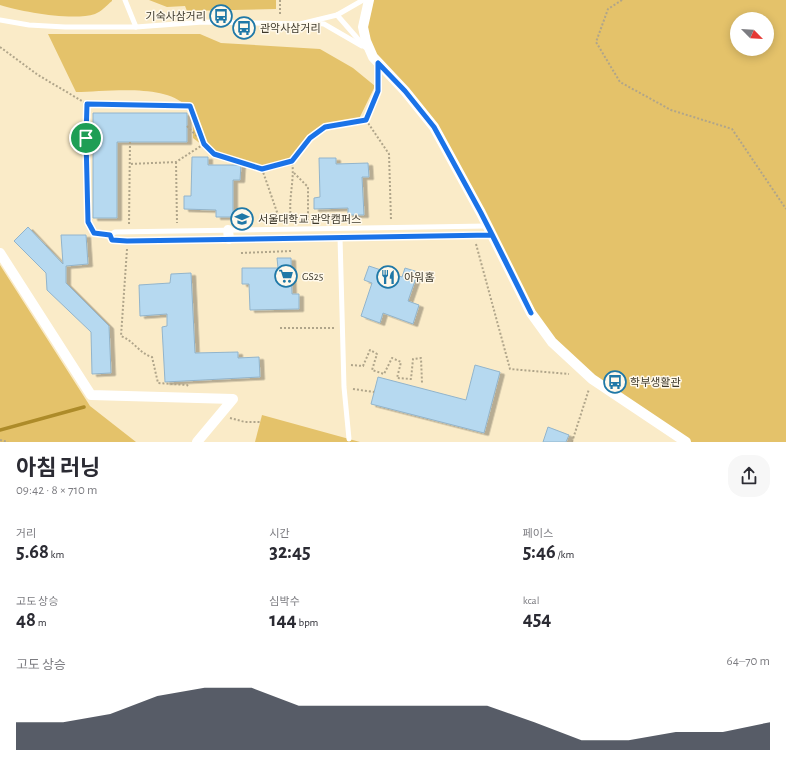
<!DOCTYPE html>
<html lang="ko">
<head>
<meta charset="utf-8">
<style>
	:root { --surface:#fff; --page:#f7f7f7; --text:#2b2b33; --muted:#7c7c81; --accent:#111827 }
	body { margin:0; font-family:"Alegreya Sans","Noto Sans KR",sans-serif; background:var(--page); color:var(--text); height:100vh; display:flex; flex-direction:column; font-size:15px; white-space:nowrap }
	* { box-sizing:border-box; margin:0 }
	p { font-size:13px; color:var(--muted) }
	.icon { flex:none; width:22px; height:22px; fill:none; stroke:currentColor; stroke-width:2; stroke-linecap:round; stroke-linejoin:round }
	.map { position:relative; height:442px; overflow:hidden }
	.sheet { display:flex; flex-direction:column; background:var(--surface); flex:1 }
	.sheet>* { flex:none }
	.needle { width:26px; rotate:114deg }
	.buttons { position:absolute; left:730px; top:12px; display:grid; gap:8px }
	.buttons a { display:grid; place-items:center; width:44px; height:44px; border-radius:50%; background:var(--surface); box-shadow:0 2px 10px #0003; font-size:20px }
	.pin { position:absolute; display:grid; place-items:center; width:34px; height:34px; color:#fff; margin:-17px; border:2px solid #fff; border-radius:50%; box-shadow:0 1px 4px #0007 }
	.round { display:grid; place-items:center; flex:none; width:42px; height:42px; border-radius:16px; background:var(--page) }
	.overview { display:flex; align-items:center; justify-content:space-between; height:68px; padding:0 16px }
	h1 { font-size:22px; font-weight:700; line-height:30px }
	.stats { display:grid; grid-template-columns:repeat(3,1fr); gap:6px; height:68px; padding:4px 16px }
	.stats div { display:grid; align-content:center }
	.stats b { font-size:20px; font-weight:700 }
	.stats small { font-size:11px; font-weight:400 }
	.stats p { font-size:11px }
	.chart { height:112px; padding:8px 16px }
	.chart p { display:flex; justify-content:space-between }
	.chart svg { width:100%; height:72px; margin-top:4px; fill:var(--accent); opacity:.7 }
	.map>svg:first-child { display:block }
	.green { fill:#e4c26a; fill-rule:evenodd }
	.lines { fill:none; stroke-linecap:round; stroke-linejoin:round }
	.stream { stroke:#ad8b29; stroke-width:3.5 }
	.building { fill:#b6d9f0; stroke:#92b4cb; filter:url(#shadow) }
	.path { stroke:#b0a58a; stroke-width:2; stroke-dasharray:2 2; stroke-linecap:butt }
	.service { stroke:#fff; stroke-width:5 }
	.minor { stroke:#fff; stroke-width:10 }
	.route-casing { stroke:#fff; stroke-width:8 }
	.route { stroke:#1a73e8; stroke-width:5 }
	.labels { text-anchor:middle; dominant-baseline:central; stroke-width:3; stroke-linejoin:round; paint-order:stroke }
	.poi-label { font-size:11px; fill:#3e392b; stroke:#fff9eb; text-anchor:start }
</style>
</head>
<body>
<div class="map">
<svg width="786" height="442" viewBox="0 0 786 442">
	<defs>
		<filter id="shadow"><feDropShadow dx="4.5" dy="2.5" stdDeviation="0" flood-color="#0004"/></filter>
	</defs>
	<rect width="100%" height="100%" fill="#faebc8"/>
	<g class="green">
		<path d="M0,0H112V1C106,6 102,11 95,14C73,21 22,12 0,5Z"/>
		<polygon points="149,0 276,0 276,9 187,11 185,6 167,7"/>
		<path d="M369,0H786V442H686L618,395L552,342L456,165L366,41ZM737,19H767V49H737Z"/>
		<path d="M48,34H200L221,43L320,49L353,68L375,86L358,121L325,127L310,138L292,161L262,169L214,154L193,138C193,127 194,115 186,106C164,83 105,92 76,92Z"/>
		<polygon points="0,265 90,406 136,442 0,442"/>
		<polygon points="262,415 360,442 255,442"/>
	</g>
	<g class="lines">
		<polyline class="stream" points="0,430 84,407"/>
	</g>
	<g class="building">
		<polygon points="93,113 187,113 187,142 117,142 117,218 93,218"/>
		<polygon points="192,157 208,157 208,165 241,165 240,180 233,180 233,217 216,217 216,210 184,209 184,196 191,196"/>
		<polygon points="319,158 336,158 336,164 368,163 369,177 362,177 364,215 348,215 348,208 314,209 314,198 320,197"/>
		<polygon points="28,227 63,264 61,235 86,235 88,264 66,266 66,283 109,326 111,373 92,374 91,332 47,290 46,273 14,241"/>
		<polygon points="277,258 291,258 292,294 299,294 299,309 250,310 249,284 242,284 242,268 278,268"/>
		<polygon points="369,266 402,277 405,268 418,272 408,301 419,305 413,324 383,313 380,323 361,316 372,283 364,280"/>
		<polygon points="191,273 195,353 238,352 238,358 259,357 260,377 165,382 162,327 167,326 167,314 140,316 139,285 170,283 171,274"/>
		<polygon points="475,365 500,372 484,433 371,404 378,377 466,400"/>
		<polygon points="548,427 569,435 566,442 543,442"/>
	</g>
	<g class="lines">
		<g class="path">
			<polyline points="280,0 280,15"/>
			<polyline points="622,0 608,9 596,42 620,82 671,110 732,129 786,209"/>
			<polyline points="0,47 38,75 87,104 190,106 204,144 176,162 130,164"/>
			<polyline points="87,104 88,222 94,233 102,234"/>
			<polyline points="366,120 389,154 391,220"/>
			<polyline points="187,126 214,154 262,169 292,161 310,138 325,127 366,120 378,91 378,78"/>
			<polyline points="176,162 177,223"/>
			<polyline points="262,169 278,215 291,217 291,221"/>
			<polyline points="294,173 308,187 308,220"/>
			<path d="M291,217C288,198 295,180 292,161"/>
			<polyline points="129,224 130,142"/>
			<polyline points="476,244 510,369 569,374"/>
			<path d="M127,249L121,336C134,341 139,353 152,357L158,383L187,385L189,387"/>
			<polyline points="241,253 292,251"/>
			<polyline points="280,328 335,328"/>
			<polyline points="351,365 363,366 370,350 377,354 372,370 384,374 392,358 401,362 397,378 411,379 413,359 421,358 422,383"/>
			<polyline points="353,389 374,392"/>
			<polyline points="230,418 245,422 260,422"/>
			<polyline points="0,440 8,442"/>
			<polyline points="572,442 589,389"/>
		</g>
		<g class="service">
			<polyline points="125,0 136,27"/>
			<polyline points="337,15 365,47"/>
			<polyline points="0,20 29,25 65,27 136,27 203,22 300,24 337,15 363,0"/>
			<polyline points="314,23 324,24 362,46"/>
			<polyline points="488,226 115,232 110,235 110,238 115,241 127,241 492,235"/>
			<polyline points="340,237 344,387 349,439"/>
		</g>
		<g class="minor">
			<polyline points="369,0 363,27 366,41 373,57 405,91 434,127 481,213 531,313 552,342 592,379 686,442"/>
			<polyline points="228,230 229,239"/>
			<polyline points="0,253 91,395 233,399 197,442"/>
		</g>
	</g>
	<g class="lines">
		<g class="route-casing">
			<path id="route" d="M86,138L88,222L94,233L110,235L112,240L127,241C249,239 371,237 492,235L531,313C515,280 498,246 481,213L434,127L405,91L378,63V91L366,120L325,127L310,138L292,161L262,169L214,154L204,144L190,106L87,104L86,138"/>
		</g>
		<use href="#route" class="route"/>
	</g>
	<defs>
		<g id="bus-ring" transform="scale(1.15)"><circle r="9.5" fill="#fff9eb" stroke="#1f78a7" stroke-width="1.5"/><path d="M-5-6H5V4H4V6H2V4H-2V6H-4V4H-5ZM-3.5-4V0h7V-4ZM-3.5 1.2v1.5H-2V1.2ZM2 1.2v1.5H3.5V1.2Z" fill="#1f78a7"/></g>
		<g id="university-ring" transform="scale(1.15)"><circle r="9.5" fill="#fff9eb" stroke="#1f78a7" stroke-width="1.5"/><path d="M0-5L7-2L0 1L-7-2ZM-4 1L0 2.5L4 1V4Q0 6-4 4Z" fill="#1f78a7"/></g>
		<g id="supermarket-ring" transform="scale(1.15)"><circle r="9.5" fill="#fff9eb" stroke="#1f78a7" stroke-width="1.5"/><path d="M-6-5.5h2.5l.6 2H6L4.5 2H-2.5L-4.4-4H-6ZM-1.5 3.2a1.3 1.3 0 1 0 .1 0ZM3 3.2a1.3 1.3 0 1 0 .1 0Z" fill="#1f78a7"/></g>
		<g id="restaurant-ring" transform="scale(1.15)"><circle r="9.5" fill="#fff9eb" stroke="#1f78a7" stroke-width="1.5"/><path d="M-5-6h1v4h1v-4h1v4h1v-4h1v5L-1.5 .5V6h-2V.5L-5-1ZM5-6V6H3V1.5H1.5Q1.5-4 5-6Z" fill="#1f78a7"/></g>
	</defs>
	<g fill-rule="evenodd">
		<use href="#bus-ring" x="221" y="16"/>
		<use href="#bus-ring" x="244" y="28"/>
		<use href="#university-ring" x="242" y="219"/>
		<use href="#supermarket-ring" x="286" y="276"/>
		<use href="#restaurant-ring" x="388" y="277"/>
		<use href="#bus-ring" x="615" y="382"/>
	</g>
	<g class="labels">
		<g class="poi-label">
			<text x="206" y="16" text-anchor="end">기숙사삼거리</text>
			<text x="260" y="28">관악사삼거리</text>
			<text x="258" y="219">서울대학교 관악캠퍼스</text>
			<text x="302" y="276">GS25</text>
			<text x="404" y="277">아워홈</text>
			<text x="630" y="382">학부생활관</text>
		</g>
	</g>
</svg>
<div class="buttons">
<a><svg class="needle" viewBox="-14 -14 28 28"><path d="M0-13l5 13h-10z" fill="#e53935"/><path d="M0 13l5-13h-10z" fill="#7c7c81"/></svg></a>
</div>
<div class="pin" style="left:86px;top:138px;background:#1e9e55"><svg class="icon" aria-label="arrive" viewBox="0 0 24 24"><path d="M6 21V4h12l-3 4 3 4H6"/></svg></div>
</div>
<section class="sheet">
<div class="overview"><div><h1>아침 러닝</h1><p>09:42 · 8 × 710 m</p></div><a class="round"><svg class="icon" aria-label="share" viewBox="0 0 24 24"><path d="M12 15V3M7 8l5-5 5 5M5 13v7h14v-7"/></svg></a></div>
<div class="stats">
<div><p>거리</p><b>5.68<small> km</small></b></div>
<div><p>시간</p><b>32:45</b></div>
<div><p>페이스</p><b>5:46<small> /km</small></b></div>
</div>
<div class="stats">
<div><p>고도 상승</p><b>48<small> m</small></b></div>
<div><p>심박수</p><b>144<small> bpm</small></b></div>
<div><p>kcal</p><b>454</b></div>
</div>
<div class="chart"><p><span>고도 상승</span>64–70 m</p>
<svg viewBox="0 0 160 44" preserveAspectRatio="none"><path d="M0 44V27L10 27L20 22L30 11L40 6L50 6L60 17L70 17L80 17L90 17L100 17L110 27L120 38L130 38L140 33L150 33L160 27V44z"/></svg>
</div>
</section>
</body>
</html>
